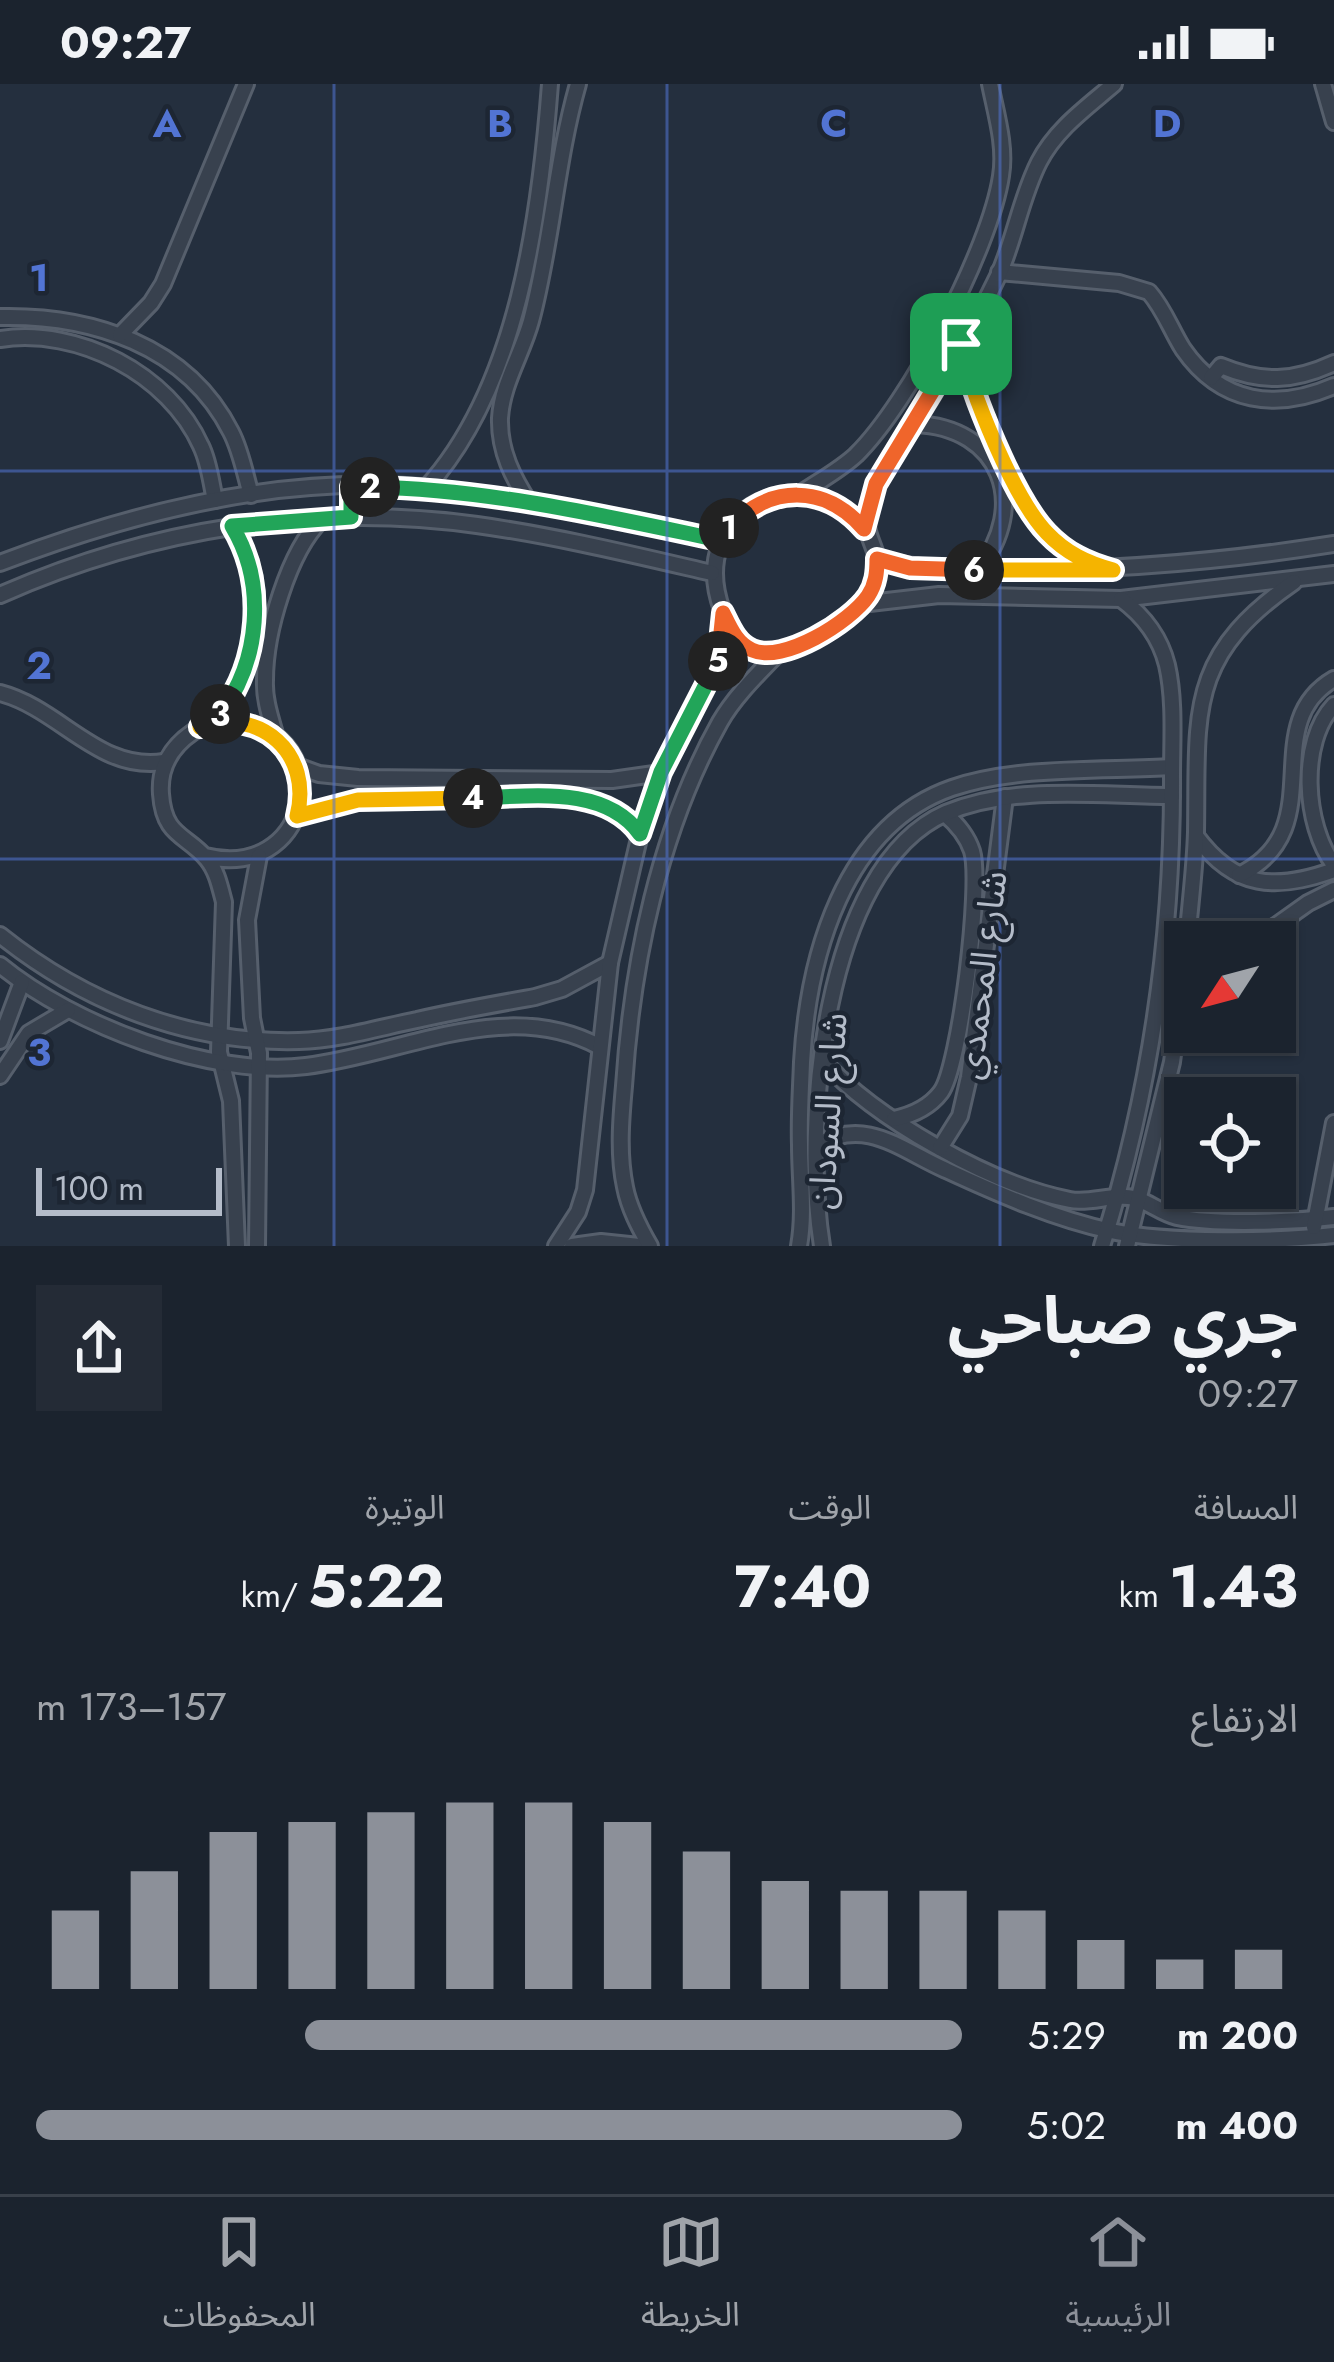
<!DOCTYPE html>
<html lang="ar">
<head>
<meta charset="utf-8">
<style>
	:root { --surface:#1b232e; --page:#242b36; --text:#f1f3f6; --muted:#a0a4aa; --line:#39404a; --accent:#8c9099 }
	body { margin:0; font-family:Jost,"Noto Sans Arabic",sans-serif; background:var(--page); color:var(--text); direction:rtl; height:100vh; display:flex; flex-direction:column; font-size:45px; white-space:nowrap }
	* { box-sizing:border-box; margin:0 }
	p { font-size:39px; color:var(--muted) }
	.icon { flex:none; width:66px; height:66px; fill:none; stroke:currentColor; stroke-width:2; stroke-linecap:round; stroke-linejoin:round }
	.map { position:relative; height:1162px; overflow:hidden; direction:ltr }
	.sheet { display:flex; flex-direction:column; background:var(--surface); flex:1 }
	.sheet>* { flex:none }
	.needle { width:78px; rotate:234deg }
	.controls { position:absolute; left:1164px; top:837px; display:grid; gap:24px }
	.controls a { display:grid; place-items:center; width:132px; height:132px; border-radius:0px; background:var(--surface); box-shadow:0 3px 9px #0004,0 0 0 3px var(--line); font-size:60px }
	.scale { position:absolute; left:36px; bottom:30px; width:186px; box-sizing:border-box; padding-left:12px; border:6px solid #b4bcc9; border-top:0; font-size:33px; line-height:42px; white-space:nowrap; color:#b4bcc9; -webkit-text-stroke:9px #1d2633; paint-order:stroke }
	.pin { position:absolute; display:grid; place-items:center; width:102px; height:102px; color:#fff; margin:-51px; border-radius:24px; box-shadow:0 6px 18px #0006 }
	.km { position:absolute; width:60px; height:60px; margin:-30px; border-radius:50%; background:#222; color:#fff; font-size:33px; line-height:60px; text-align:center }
	.round { display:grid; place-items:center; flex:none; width:126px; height:126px; border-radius:0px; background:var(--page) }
	.headline { display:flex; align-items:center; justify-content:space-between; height:204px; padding:0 36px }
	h1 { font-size:66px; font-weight:700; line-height:90px }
	.stats { display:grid; grid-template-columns:repeat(3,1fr); gap:18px; height:204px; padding:12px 36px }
	.stats div { display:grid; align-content:center }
	.stats b { font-size:60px; font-weight:700 }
	.stats small { font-size:33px; font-weight:400 }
	.stats p { font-size:33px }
	.chart { height:336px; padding:24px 36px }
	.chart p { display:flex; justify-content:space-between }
	.chart svg { width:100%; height:216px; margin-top:12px; stroke:var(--accent); stroke-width:6 }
	ul { padding:0 36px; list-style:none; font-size:39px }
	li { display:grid; grid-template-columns:192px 144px 1fr; align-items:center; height:90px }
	li i { height:30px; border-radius:15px; background:var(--accent) }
	.status { display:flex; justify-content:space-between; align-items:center; height:84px; padding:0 60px; background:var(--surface); direction:ltr }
	.status svg { height:33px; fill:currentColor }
	.tab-bar { display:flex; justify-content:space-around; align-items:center; height:168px; border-top:3px solid var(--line); background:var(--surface); font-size:33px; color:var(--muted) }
	.tab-bar a { display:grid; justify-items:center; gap:6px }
	.tab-bar .on { color:var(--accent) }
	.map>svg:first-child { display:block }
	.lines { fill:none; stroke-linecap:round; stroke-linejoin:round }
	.minor-casing { stroke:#565f6c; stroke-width:20 }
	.minor { stroke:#38414e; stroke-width:14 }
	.split-1-casing { stroke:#fff; stroke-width:24 }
	.split-2-casing { stroke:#fff; stroke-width:24 }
	.split-3-casing { stroke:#fff; stroke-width:24 }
	.split-4-casing { stroke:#fff; stroke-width:24 }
	.split-5-casing { stroke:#fff; stroke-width:24 }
	.split-6-casing { stroke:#fff; stroke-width:24 }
	.split-7-casing { stroke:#fff; stroke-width:24 }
	.split-1 { stroke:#f0652b; stroke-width:15 }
	.split-2 { stroke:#22a559; stroke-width:15 }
	.split-3 { stroke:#22a559; stroke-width:15 }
	.split-4 { stroke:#f5b400; stroke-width:15 }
	.split-5 { stroke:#22a559; stroke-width:15 }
	.split-6 { stroke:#f0652b; stroke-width:15 }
	.split-7 { stroke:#f5b400; stroke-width:15 }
	.grid { fill:none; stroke:#5274d3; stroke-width:3; stroke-opacity:0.55 }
	.labels { text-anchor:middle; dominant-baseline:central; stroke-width:9; stroke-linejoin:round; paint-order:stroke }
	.street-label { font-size:36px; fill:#b4bcc9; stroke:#1d2633 }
	.grid-label { font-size:39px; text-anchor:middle; font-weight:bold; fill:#5274d3; stroke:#1d2633; stroke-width:9; stroke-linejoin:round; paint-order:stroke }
</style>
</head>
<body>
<div class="status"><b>09:27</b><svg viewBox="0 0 49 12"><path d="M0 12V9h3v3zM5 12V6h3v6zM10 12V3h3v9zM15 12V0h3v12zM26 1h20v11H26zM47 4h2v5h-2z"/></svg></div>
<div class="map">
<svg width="1334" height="1162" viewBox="0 0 1334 1162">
	<rect width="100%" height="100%" fill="#242f3e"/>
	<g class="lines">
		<g class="minor-casing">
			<g id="minor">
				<polyline points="1323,0 1334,38"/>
				<path d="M999,188L1119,199L1149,208C1164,225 1171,246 1183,265C1221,320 1277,327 1334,302"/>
				<path d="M0,233C91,231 187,261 231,348C241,367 245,390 251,411"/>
				<polyline points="120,251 151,219 163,200 246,0"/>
				<path d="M0,255C78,243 169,290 201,362C209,378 211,398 215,416"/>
				<path d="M961,259C970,307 1013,414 1046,449C1061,465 1081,477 1102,483"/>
				<path d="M1211,294L1221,282C1262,299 1293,298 1334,279"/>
				<path d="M915,340C1001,343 1030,421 978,486"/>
				<path d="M426,404C518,303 540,132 550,0"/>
				<path d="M803,408C821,396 841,385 856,371C909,319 990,165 1001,92C1006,62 996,30 990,0"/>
				<path d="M530,420C513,394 499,367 500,334C502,300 522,270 531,237C552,159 556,77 578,0"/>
				<path d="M864,445C799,368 686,428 722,526C728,543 738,560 755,567C791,580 872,526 877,489C880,459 860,454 869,420C875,394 895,371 909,349C942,298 973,244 999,190C1015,154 1021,113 1039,78C1056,45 1086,24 1114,0"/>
				<path d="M877,475C922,487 967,486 1014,486C1121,486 1227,477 1334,460"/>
				<path d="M0,479C133,428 287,389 430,404C527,414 624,436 719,456"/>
				<path d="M0,511C149,445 315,418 477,441C556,452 634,471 712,489"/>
				<polyline points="861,520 939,511 1121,515 1334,490"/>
				<path d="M0,609C61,625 98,688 164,678"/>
				<path d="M1334,621C1299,658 1304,741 1334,781"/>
				<path d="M207,639C246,614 260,548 255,503C253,481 243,461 232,442"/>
				<path d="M276,653C271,635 264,616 265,596C265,549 288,468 322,435"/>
				<polyline points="297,682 319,690 358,694 612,696 661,689"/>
				<polyline points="297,732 359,716 543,713 589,717 609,723 628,734 640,750"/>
				<path d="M1196,752C1235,805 1276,807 1334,786"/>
				<path d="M205,772C308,798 338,659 246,639C227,634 208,638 193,648C171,663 159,684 161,710C164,753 186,750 207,775C217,787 220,803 224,818L219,968L231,1017L237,1162"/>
				<path d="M1239,791C1334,745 1255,641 1334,595"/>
				<path d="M0,851C85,919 189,960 299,957C339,956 378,944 417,936C456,927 496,920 535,913L562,905L610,879"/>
				<path d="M1187,858C1190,821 1195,784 1196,748C1198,630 1185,573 1294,498"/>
				<polyline points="1253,858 1308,819 1334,806"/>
				<path d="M0,881C73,941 211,994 306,982C404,970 506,912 600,963"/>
				<polyline points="0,957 22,898"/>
				<path d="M822,976C875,1035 992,1101 1070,1116C1091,1120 1114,1109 1134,1114C1149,1118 1161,1129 1177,1133C1215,1141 1294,1138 1334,1133"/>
				<polyline points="0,992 29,949 68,926"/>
				<path d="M894,1035C913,1031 929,1024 941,1008C960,982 982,799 972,767C967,752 957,740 945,730"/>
				<path d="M818,1061C866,1032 902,1067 946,1086C998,1110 1055,1135 1111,1147C1169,1159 1275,1158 1334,1151"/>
				<polyline points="940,1064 960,1032 969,993 1005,713"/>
				<polyline points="1314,1143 1334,1039"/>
				<polyline points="257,1162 259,969 252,934 247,836 259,772"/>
				<polyline points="556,1162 578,1128 585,1106 610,879 640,750 661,689 718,578 723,534"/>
				<polyline points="572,1162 601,1158 639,1162"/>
				<path d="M650,1162C639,1143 629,1124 625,1103C618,1070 621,1035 624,1002C632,879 659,747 720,638C735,612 758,590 779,568"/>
				<path d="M799,1162C805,1129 800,1095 800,1061C799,1033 801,1006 802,978C808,873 843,742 952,704C1016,682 1104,687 1172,683"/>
				<path d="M822,1162C803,1045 821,784 946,729C1015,700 1099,712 1172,712"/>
				<path d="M1102,1162C1150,1010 1173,850 1172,691C1172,656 1175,616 1167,581C1160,553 1144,532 1121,515"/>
				<polyline points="1127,1162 1172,978 1185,882"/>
			</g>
		</g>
		<use href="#minor" class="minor"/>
	</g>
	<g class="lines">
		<g class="split-1-casing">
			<path id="split-1" d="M729,444C770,400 825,400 864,445L876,400L961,260"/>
		</g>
		<g class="split-2-casing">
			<path id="split-2" d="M370,403C488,405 605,432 719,456L729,444"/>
		</g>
		<g class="split-3-casing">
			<path id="split-3" d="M220,630C260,577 267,500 232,442L351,433V403H370"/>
		</g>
		<g class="split-4-casing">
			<path id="split-4" d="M220,630L200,643C261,623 313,670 297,732L358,716L473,714"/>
		</g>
		<g class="split-5-casing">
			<path id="split-5" d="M473,714C528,713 604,700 640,750L661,688L718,577"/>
		</g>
		<g class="split-6-casing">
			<path id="split-6" d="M718,577L723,529C730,543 736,559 752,566C783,580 850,538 868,512C876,500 877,488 877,475L910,484L974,486"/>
		</g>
		<g class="split-7-casing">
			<path id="split-7" d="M961,260C970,307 1014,415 1047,449C1066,469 1087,479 1113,486H974"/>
		</g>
		<use href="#split-1" class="split-1"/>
		<use href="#split-2" class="split-2"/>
		<use href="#split-3" class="split-3"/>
		<use href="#split-4" class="split-4"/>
		<use href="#split-5" class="split-5"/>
		<use href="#split-6" class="split-6"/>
		<use href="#split-7" class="split-7"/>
	</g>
	<path class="grid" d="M334,0V1162M667,0V1162M1000,0V1162M0,387H1334M0,775H1334"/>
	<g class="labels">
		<g class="street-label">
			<text transform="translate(981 891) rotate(-83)">شارع المحمدي</text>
			<text transform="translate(827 1027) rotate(-86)">شارع السودان</text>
		</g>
	</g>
	<g class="grid-label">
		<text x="167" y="53">A</text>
		<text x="500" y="53">B</text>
		<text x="834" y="53">C</text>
		<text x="1167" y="53">D</text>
		<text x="39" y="207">1</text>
		<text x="39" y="595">2</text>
		<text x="39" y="982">3</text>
	</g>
</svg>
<div class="controls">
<a><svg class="needle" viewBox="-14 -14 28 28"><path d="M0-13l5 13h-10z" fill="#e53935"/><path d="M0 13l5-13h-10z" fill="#a0a4aa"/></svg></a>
<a><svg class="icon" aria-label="locate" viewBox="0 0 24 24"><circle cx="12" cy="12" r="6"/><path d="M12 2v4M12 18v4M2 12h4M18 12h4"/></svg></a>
</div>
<div class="scale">100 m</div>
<div class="pin" style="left:961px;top:260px;background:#1e9e55"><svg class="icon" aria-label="arrive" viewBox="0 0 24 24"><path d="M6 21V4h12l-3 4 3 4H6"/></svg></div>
<b class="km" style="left:729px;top:444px">1</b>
<b class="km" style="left:370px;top:403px">2</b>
<b class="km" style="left:220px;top:630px">3</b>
<b class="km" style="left:473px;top:714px">4</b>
<b class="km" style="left:718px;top:577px">5</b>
<b class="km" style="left:974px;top:486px">6</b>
</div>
<section class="sheet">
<div class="headline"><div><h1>جري صباحي</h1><p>09:27</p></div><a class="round"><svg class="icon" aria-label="share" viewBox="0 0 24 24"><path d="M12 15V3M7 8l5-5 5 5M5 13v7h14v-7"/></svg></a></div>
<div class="stats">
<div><p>المسافة</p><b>1.43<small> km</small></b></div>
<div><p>الوقت</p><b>7:40</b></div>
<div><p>الوتيرة</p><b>5:22<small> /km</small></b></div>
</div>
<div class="chart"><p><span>الارتفاع</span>157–173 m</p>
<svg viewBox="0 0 160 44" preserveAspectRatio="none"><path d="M5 44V28M15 44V20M25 44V12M35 44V10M45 44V8M55 44V6M65 44V6M75 44V10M85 44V16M95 44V22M105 44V24M115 44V24M125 44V28M135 44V34M145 44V38M155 44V36"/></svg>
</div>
<ul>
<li><b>200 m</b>5:29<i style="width:71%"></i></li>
<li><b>400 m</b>5:02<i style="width:100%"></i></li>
</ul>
</section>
<nav class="tab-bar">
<a class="on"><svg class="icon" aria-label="home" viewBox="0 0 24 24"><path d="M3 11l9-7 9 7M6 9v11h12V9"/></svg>الرئيسية</a>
<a><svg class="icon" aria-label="map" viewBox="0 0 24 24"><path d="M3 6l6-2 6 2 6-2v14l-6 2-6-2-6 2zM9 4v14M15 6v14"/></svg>الخريطة</a>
<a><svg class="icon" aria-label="saved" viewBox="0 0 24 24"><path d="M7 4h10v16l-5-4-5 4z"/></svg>المحفوظات</a>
</nav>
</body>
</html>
